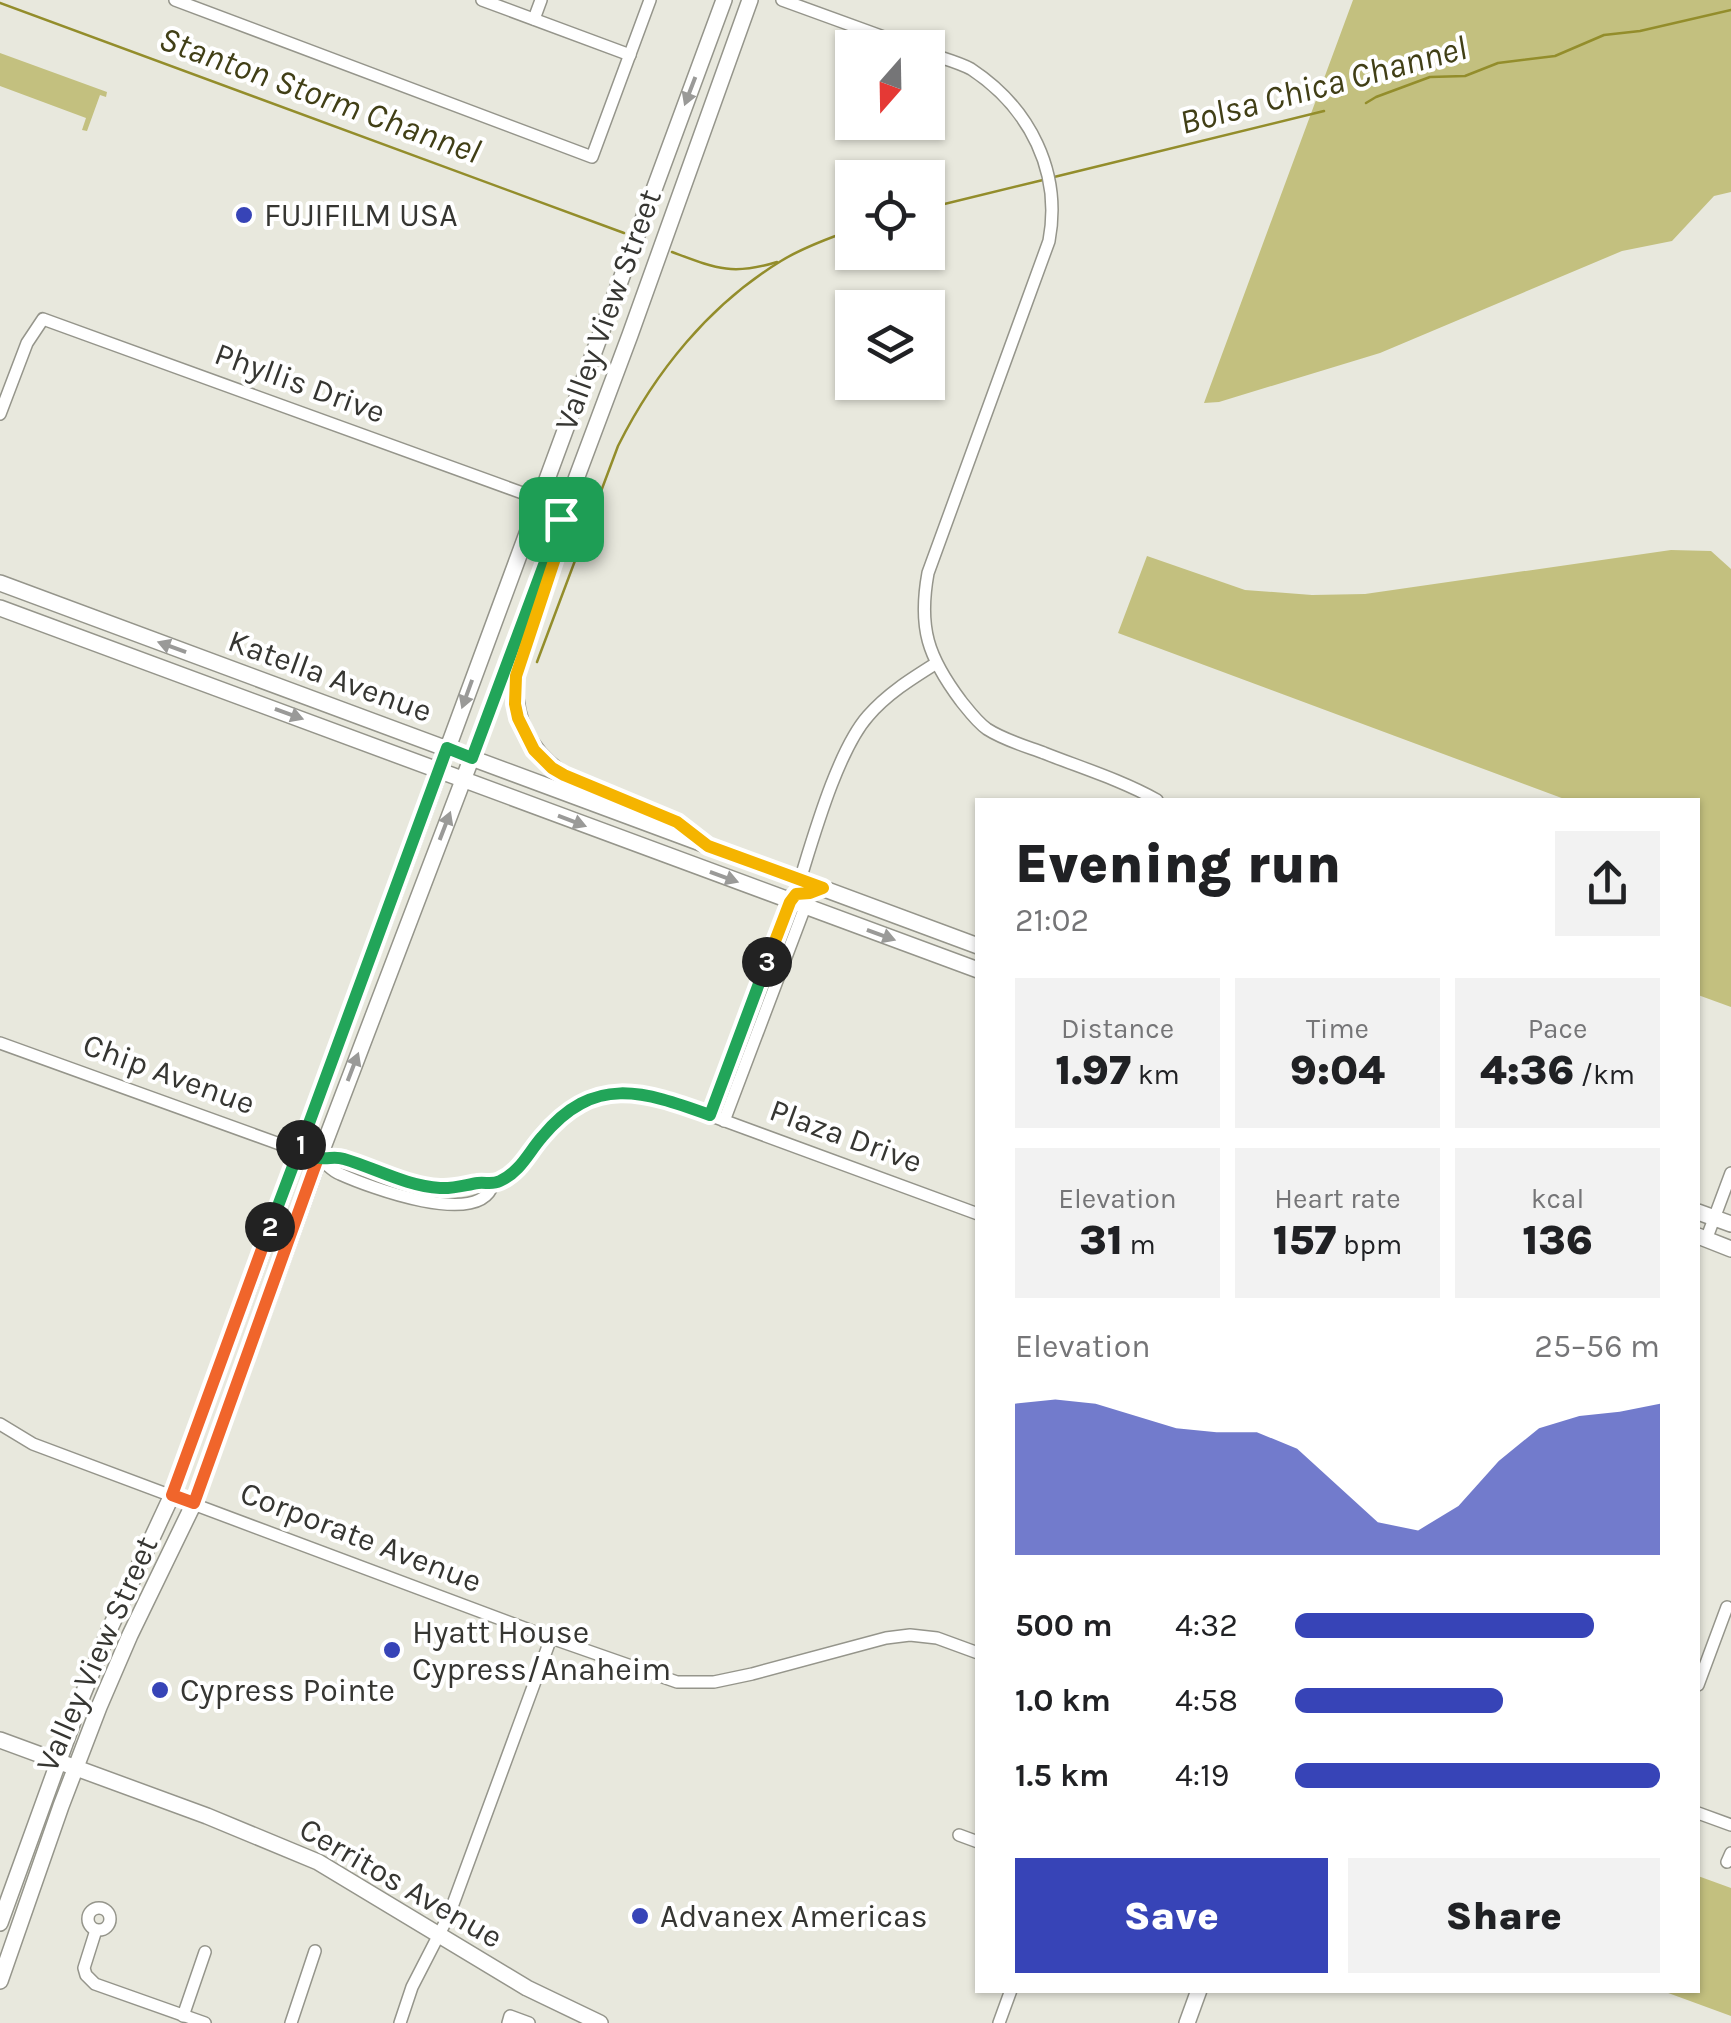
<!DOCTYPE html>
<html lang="en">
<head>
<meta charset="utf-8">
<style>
	:root { --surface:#fff; --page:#f2f2f2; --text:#202124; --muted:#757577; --accent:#3744b7 }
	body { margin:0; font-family:Karla,sans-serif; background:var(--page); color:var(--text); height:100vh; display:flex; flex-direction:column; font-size:38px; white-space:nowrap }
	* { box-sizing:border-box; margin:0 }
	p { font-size:32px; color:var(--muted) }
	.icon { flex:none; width:55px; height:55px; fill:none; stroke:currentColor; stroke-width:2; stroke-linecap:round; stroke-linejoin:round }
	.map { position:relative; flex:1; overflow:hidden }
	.side { position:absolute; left:975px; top:798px; width:725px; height:1195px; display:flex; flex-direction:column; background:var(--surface); border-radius:0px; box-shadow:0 2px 8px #0004 }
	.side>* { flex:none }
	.needle { width:65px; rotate:200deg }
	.buttons { position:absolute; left:835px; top:30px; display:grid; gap:20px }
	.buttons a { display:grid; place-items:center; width:110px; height:110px; border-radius:0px; background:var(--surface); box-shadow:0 2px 8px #0004; font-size:50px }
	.pin { position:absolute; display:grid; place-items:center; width:85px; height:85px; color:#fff; margin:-42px; border-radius:20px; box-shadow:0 5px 15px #0006 }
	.km { position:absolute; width:50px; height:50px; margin:-25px; border-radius:50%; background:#222; color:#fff; font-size:28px; line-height:50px; text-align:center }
	.round { display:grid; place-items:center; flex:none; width:105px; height:105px; border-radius:0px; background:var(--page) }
	.overview { display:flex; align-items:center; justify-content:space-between; height:170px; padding:0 40px }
	h1 { font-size:55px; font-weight:800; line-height:75px }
	.figures { display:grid; grid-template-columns:repeat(3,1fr); gap:15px; height:170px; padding:10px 40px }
	.figures div { display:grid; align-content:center; border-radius:0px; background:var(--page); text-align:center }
	.figures b { font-size:42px; font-weight:800 }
	.figures small { font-size:28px; font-weight:400 }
	.figures p { font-size:28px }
	.chart { height:280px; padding:20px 40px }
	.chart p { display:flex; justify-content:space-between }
	.chart svg { width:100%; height:180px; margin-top:10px; fill:var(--accent); opacity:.7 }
	.primary-button { display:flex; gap:20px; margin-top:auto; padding:20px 40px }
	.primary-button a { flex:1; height:115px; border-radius:0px; background:var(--accent); color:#fff; font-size:40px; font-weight:800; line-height:115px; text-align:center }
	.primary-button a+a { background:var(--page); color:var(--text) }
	ul { padding:0 40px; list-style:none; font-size:32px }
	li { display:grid; grid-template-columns:160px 120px 1fr; align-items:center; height:75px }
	li i { height:25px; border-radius:12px; background:var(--accent) }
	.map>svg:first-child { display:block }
	.green { fill:#c3c07f }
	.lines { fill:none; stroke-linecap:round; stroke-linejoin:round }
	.stream { stroke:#938d2b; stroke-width:2.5 }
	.minor-casing { stroke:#95958b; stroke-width:14 }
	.major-casing { stroke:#95958b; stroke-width:18 }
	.minor { stroke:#fff; stroke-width:11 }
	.major { stroke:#fff; stroke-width:15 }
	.oneway { fill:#9a9a98 }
	.split-1-casing { stroke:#fff; stroke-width:20 }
	.split-2-casing { stroke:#fff; stroke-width:20 }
	.split-3-casing { stroke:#fff; stroke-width:20 }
	.split-4-casing { stroke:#fff; stroke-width:20 }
	.split-1 { stroke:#22a559; stroke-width:12 }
	.split-2 { stroke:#f0652b; stroke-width:12 }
	.split-3 { stroke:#22a559; stroke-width:12 }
	.split-4 { stroke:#f5b400; stroke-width:12 }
	.poi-dot { fill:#3744b7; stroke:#fff; stroke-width:4 }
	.labels { text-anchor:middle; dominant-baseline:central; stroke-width:8; stroke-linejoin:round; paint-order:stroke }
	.poi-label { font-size:32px; fill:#363632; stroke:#fff; text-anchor:start }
	.street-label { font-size:32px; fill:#363632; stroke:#fff }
	.water-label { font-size:35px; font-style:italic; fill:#413f16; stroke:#fff }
</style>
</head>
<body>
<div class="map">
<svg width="1731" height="2023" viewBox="0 0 1731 2023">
	<rect width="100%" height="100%" fill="#e8e8dd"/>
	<g class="green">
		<polygon points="1353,0 1731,0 1731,192 1714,196 1672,241 1622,251 1380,353 1219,402 1204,403"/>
		<polygon points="0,53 107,92 106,97 100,95 87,131 82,130 86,118 0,86"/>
		<polygon points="1671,550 1711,551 1731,569 1731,1007 1698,995 1698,800 1567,800 1118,633 1147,556 1245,590 1312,595 1365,594"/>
		<polygon points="1698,1876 1731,1888 1731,2016 1660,1990 1698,1990"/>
	</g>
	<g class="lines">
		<g class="stream">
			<polyline points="0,3 624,233"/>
			<polyline points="1366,103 1376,97 1430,77 1465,76 1498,63 1555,56 1604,35 1640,31 1731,10"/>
			<polyline points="1050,178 1324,111"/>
			<polyline points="928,208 1043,180"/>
			<path d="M672,252C715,268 732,276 777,262"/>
			<path d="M537,662L618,446C655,372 709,305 781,261C802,248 829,238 852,230"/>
		</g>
		<g class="minor-casing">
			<g id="minor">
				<polyline points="175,0 592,157 650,0"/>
				<polyline points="482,0 630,55"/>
				<polyline points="782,0 914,48"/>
				<polyline points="534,19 541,0"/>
				<path d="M928,53C941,58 958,62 971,69C1030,108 1062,172 1049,241L928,573C918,628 928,657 961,701C969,711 977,722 987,729C1004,740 1025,746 1044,753C1082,768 1121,780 1157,800"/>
				<polyline points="0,414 27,343 43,319 539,499"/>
				<path d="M800,880C814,835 838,750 868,716C887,694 911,679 935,664"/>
				<path d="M0,1043L299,1151C306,1153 314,1156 321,1160C328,1165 332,1171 340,1174C369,1187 480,1229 493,1184"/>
				<polyline points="709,1115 789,902"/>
				<polyline points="724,1121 805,907"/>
				<path d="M319,1158C352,1156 381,1174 414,1184C445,1192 453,1184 481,1183C490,1182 488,1185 496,1183C517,1177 527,1156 539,1140C570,1099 610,1086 660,1097L978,1214"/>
				<polyline points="1706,1240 1731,1173"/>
				<polyline points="0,1424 33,1444 551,1638 677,1682 714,1682 752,1674 886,1638 910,1635 937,1638 978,1653"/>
				<polyline points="1698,1685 1727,1607"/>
				<polyline points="1698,1813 1731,1825"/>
				<polyline points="959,1835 978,1842"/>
				<polyline points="1727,1862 1731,1853"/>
				<circle cx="99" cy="1919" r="11"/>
				<polyline points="96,1930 84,1968 86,1975 95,1984 205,2023"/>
				<polyline points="183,2016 205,1952"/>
				<polyline points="291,2023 315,1951"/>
				<polyline points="400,2023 412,1987 449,1915 551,1638"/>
				<polyline points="508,2023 510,2016 529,2023"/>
				<polyline points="999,2023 1011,1990"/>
			</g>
		</g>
		<g class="major-casing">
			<g id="major">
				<polyline points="0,583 978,946"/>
				<path d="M547,584L516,676C512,717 529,752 564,775L677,823L693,835"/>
				<polyline points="0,608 978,970"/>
				<polyline points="1698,1212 1731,1224"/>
				<polyline points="1698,1236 1731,1249"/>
				<polyline points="0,1740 207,1816 318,1862 527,1988 600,2023"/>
				<polyline points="0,1923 83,1694 111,1626 172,1495 724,0"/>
				<polyline points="0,1981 61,1806 99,1707 130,1635 194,1503 319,1158 478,741 630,335 750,0"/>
				<polyline points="1187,2023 1199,1990"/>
			</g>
		</g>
		<use href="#minor" class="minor"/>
		<use href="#major" class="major"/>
	</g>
	<defs><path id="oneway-solid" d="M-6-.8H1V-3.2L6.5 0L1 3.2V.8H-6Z" transform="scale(2.5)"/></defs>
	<g class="oneway">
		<use href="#oneway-solid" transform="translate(690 91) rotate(111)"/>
		<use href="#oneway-solid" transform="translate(172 647) rotate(-160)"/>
		<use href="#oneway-solid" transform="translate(467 694) rotate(110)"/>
		<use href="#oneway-solid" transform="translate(289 714) rotate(20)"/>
		<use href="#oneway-solid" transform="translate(572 821) rotate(21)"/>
		<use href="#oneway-solid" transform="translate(445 826) rotate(-69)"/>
		<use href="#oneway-solid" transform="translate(724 877) rotate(20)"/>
		<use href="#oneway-solid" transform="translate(881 935) rotate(20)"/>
		<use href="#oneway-solid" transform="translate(353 1067) rotate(-69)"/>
	</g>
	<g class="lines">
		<g class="split-1-casing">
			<polyline id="split-1" points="301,1145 447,748 472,758 561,519"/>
		</g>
		<g class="split-2-casing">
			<polyline id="split-2" points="270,1227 172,1495 194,1503 318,1158 299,1150 301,1145"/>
		</g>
		<g class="split-3-casing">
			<path id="split-3" d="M270,1227L299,1150C306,1153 314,1158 321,1158C329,1159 335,1156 344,1159C375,1168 406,1186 440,1188C453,1189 465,1185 478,1183C486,1182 492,1185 500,1181C521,1171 528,1153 542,1137C594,1074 643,1091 710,1115L767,962"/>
		</g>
		<g class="split-4-casing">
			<polyline id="split-4" points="561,519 561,540 516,676 515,704 518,718 534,750 552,768 564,775 677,822 708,846 823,888 810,893 796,894 790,902 767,962"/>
		</g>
		<use href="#split-1" class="split-1"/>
		<use href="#split-2" class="split-2"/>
		<use href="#split-3" class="split-3"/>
		<use href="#split-4" class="split-4"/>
	</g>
	<g class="poi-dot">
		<circle cx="244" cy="215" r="10"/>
		<circle cx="392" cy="1650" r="10"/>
		<circle cx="160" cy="1690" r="10"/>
		<circle cx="640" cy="1916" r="10"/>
	</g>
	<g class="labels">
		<g class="poi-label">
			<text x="264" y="215">FUJIFILM USA</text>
			<text x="412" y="1632">Hyatt House<tspan x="412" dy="37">Cypress/Anaheim</tspan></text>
			<text x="180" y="1690">Cypress Pointe</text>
			<text x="660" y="1916">Advanex Americas</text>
		</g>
		<g class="street-label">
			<text transform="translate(608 310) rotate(-70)">Valley View Street</text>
			<text transform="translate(300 383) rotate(20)">Phyllis Drive</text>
			<text transform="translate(330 676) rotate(20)">Katella Avenue</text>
			<text transform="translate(169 1074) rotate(20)">Chip Avenue</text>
			<text transform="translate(846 1136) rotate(20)">Plaza Drive</text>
			<text transform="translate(361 1537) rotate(21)">Corporate Avenue</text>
			<text transform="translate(97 1654) rotate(-66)">Valley View Street</text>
			<text transform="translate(401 1883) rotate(30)">Cerritos Avenue</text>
		</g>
		<g class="water-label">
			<text transform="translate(1323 85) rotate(-15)">Bolsa Chica Channel</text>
			<text transform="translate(320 95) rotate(20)">Stanton Storm Channel</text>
		</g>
	</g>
</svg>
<div class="buttons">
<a><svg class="needle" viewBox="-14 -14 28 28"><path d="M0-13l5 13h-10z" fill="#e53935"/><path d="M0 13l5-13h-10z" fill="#757577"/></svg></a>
<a><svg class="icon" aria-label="locate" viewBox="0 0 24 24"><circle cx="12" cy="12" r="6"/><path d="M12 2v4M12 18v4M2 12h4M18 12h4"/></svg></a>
<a><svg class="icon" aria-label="layers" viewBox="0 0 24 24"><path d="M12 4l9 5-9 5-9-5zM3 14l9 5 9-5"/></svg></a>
</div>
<div class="pin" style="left:561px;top:519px;background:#1e9e55"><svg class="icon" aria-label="arrive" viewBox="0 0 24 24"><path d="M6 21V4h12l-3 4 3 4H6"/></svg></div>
<b class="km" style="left:301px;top:1145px">1</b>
<b class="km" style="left:270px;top:1227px">2</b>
<b class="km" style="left:767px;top:962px">3</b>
<section class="side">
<div class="overview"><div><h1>Evening run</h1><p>21:02</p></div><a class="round"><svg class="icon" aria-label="share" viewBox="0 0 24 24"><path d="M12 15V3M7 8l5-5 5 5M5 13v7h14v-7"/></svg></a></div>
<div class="figures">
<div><p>Distance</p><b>1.97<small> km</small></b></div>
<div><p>Time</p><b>9:04</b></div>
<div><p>Pace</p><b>4:36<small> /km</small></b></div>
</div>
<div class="figures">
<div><p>Elevation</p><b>31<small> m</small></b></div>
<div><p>Heart rate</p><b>157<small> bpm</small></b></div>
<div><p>kcal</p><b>136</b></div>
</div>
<div class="chart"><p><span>Elevation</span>25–56 m</p>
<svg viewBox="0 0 160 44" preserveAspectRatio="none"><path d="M0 44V7L10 6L20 7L30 10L40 13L50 14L60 14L70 18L80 27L90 36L100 38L110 32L120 21L130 13L140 10L150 9L160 7V44z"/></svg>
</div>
<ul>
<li><b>500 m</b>4:32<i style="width:82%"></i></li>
<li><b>1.0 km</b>4:58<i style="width:57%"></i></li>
<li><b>1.5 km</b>4:19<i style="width:100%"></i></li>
</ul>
<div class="primary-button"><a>Save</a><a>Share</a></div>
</section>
</div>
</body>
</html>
